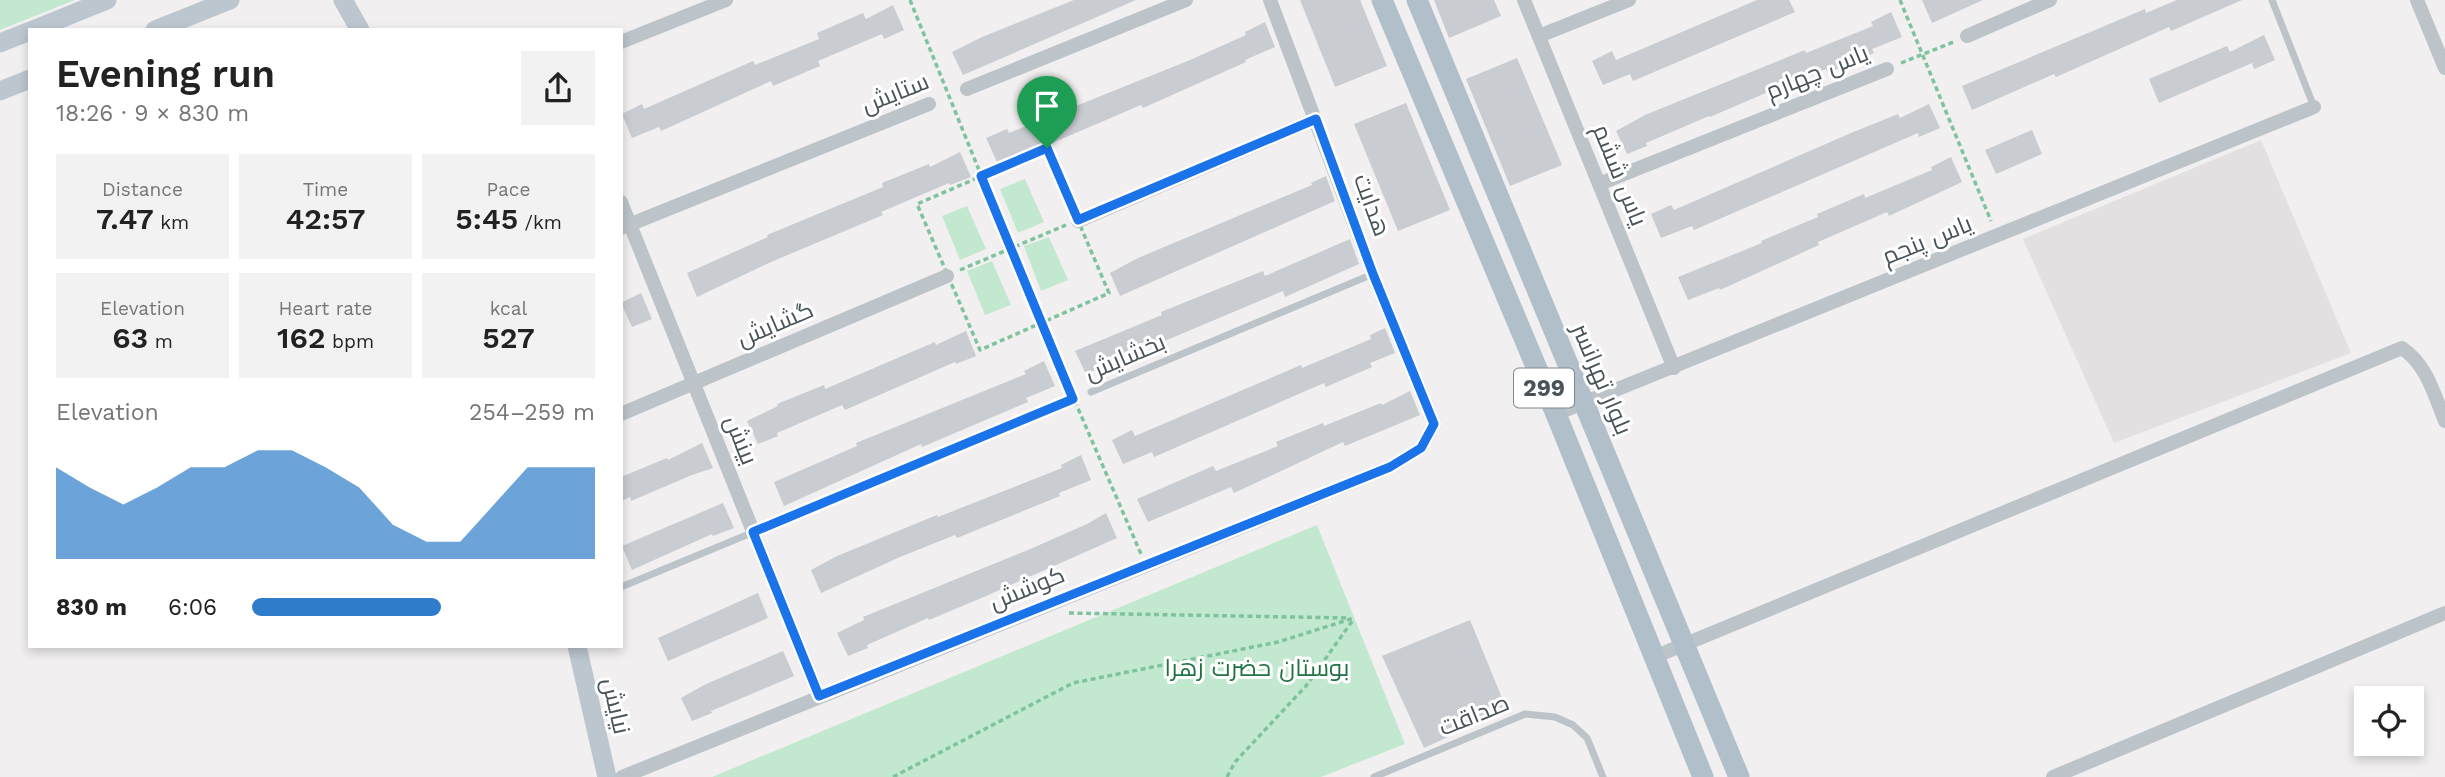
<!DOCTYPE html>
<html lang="en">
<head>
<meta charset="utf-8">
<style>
	:root { --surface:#fff; --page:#f2f2f2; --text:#222; --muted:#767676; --accent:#2f7dca }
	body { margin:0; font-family:"Work Sans",Cairo,sans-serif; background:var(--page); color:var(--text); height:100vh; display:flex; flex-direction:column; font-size:26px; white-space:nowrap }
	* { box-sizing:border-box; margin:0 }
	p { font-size:23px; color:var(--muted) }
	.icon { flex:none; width:38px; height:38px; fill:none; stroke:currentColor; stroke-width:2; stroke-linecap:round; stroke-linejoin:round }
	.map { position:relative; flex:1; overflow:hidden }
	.side { position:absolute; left:28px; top:28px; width:595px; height:620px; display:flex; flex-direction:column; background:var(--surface); border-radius:0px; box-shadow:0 4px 10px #0003 }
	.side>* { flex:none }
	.controls { position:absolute; left:2354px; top:686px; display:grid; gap:14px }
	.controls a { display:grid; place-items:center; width:70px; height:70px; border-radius:0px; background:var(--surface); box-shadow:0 4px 10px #0003; font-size:35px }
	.pin { position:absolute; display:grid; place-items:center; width:60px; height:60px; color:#fff; margin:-72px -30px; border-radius:50% 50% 50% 0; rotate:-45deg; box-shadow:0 0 7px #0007 }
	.pin .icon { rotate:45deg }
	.round { display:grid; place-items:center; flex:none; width:74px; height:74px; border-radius:0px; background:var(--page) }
	.summary { display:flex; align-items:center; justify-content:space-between; height:119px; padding:0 28px }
	h1 { font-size:38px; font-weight:600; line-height:52px }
	.figures { display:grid; grid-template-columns:repeat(3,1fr); gap:10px; height:119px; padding:7px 28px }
	.figures div { display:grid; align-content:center; border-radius:0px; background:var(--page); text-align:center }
	.figures b { font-size:30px; font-weight:600 }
	.figures small { font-size:19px; font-weight:400 }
	.figures p { font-size:19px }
	.chart { height:196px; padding:14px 28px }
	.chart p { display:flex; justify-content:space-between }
	.chart svg { width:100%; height:126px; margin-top:7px; fill:var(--accent); opacity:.7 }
	ul { padding:0 28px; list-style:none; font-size:23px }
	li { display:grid; grid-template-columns:112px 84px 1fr; align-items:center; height:52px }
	li i { height:18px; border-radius:9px; background:var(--accent) }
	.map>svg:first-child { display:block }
	.education { fill:#e2e0e0 }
	.green { fill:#c2e9cf }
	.building { fill:#c9ccd0 }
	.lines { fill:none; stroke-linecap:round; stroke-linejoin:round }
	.path { stroke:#7ec39d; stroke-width:3.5; stroke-dasharray:5 3.5; stroke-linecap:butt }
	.lane { stroke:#bcc4ca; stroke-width:7 }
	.street { stroke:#bcc4ca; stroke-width:14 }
	.secondary { stroke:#bcc6ce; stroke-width:19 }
	.primary { stroke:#b1bfca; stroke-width:21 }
	.route-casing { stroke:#fff; stroke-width:14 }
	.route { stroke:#1a73e8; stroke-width:9 }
	.labels { text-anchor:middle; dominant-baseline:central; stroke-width:6; stroke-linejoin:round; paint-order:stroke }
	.shield { fill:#fff; stroke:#80878c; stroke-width:2 }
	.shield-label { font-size:23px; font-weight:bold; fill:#49535a }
	.street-label { font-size:24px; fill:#49535a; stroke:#fff }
	.park-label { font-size:24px; fill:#227245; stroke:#fff }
</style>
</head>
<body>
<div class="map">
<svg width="2445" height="777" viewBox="0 0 2445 777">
	<rect width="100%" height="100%" fill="#f1efef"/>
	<polygon class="education" points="2261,140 2351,353 2114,443 2023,239"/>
	<g class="green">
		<polygon points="0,0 75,0 0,30"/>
		<polygon points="1025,179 1044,222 1018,233 1000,189"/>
		<polygon points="967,206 986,249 960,260 942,216"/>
		<polygon points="1049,237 1068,280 1041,291 1024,246"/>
		<polygon points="992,261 1011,305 985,315 967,271"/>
		<polygon points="1317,525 1405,744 1321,777 712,777"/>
	</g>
	<g class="building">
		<polygon points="1074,0 1136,0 963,75 952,52 982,37"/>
		<polygon points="1300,0 1360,0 1387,66 1335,87"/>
		<polygon points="1434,0 1494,0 1501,16 1449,38"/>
		<polygon points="1757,0 1789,0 1795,12 1633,81 1630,74 1603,85 1592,61 1612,51 1616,60"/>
		<polygon points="1922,0 1983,0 1932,23"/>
		<polygon points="2177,0 2242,0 2171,31 2169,27 2056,77 2054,74 1972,110 1962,86 2145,9 2146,13"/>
		<polygon points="893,5 904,30 884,39 882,34 818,61 820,66 773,86 771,81 661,131 659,127 632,138 622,114 642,104 644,109 753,61 755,65 819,39 817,33 863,13 866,19"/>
		<polygon points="1891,12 1902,37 1872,49 1874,53 1828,73 1826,69 1769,94 1768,92 1710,117 1709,116 1646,143 1647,146 1627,154 1616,131 1645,115 1805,50 1806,53 1873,26 1871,22"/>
		<polygon points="1265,22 1275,47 1245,60 1246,62 1143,108 1141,105 1031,152 1030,149 997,162 986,138 1007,129 1009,133 1190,60 1246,35 1245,32"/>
		<polygon points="2264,35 2275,60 2254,69 2252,63 2159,103 2149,79 2227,46 2230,52"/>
		<polygon points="1517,58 1562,165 1510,186 1466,79"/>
		<polygon points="1406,103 1450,210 1398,231 1354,124"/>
		<polygon points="1929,104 1940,128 1919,137 1918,133 1694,230 1692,226 1661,238 1651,214 1671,205 1674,210 1851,133 1898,114 1900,118"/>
		<polygon points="2032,130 2042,154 1996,174 1985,150"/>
		<polygon points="960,152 971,177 950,185 949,183 881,212 883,215 771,262 697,297 687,273 768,237 767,235 883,187 882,183 929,164 930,167"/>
		<polygon points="1951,157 1962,182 1889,216 1887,212 1818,242 1819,245 1720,290 1719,288 1688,300 1678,277 1762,243 1761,241 1818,217 1817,214 1864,194 1865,198 1932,170 1931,167"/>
		<polygon points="1326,176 1335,201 1120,296 1110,273 1138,258 1312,185 1311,183"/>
		<polygon points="1350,239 1359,264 1285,297 1283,291 1086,374 1075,351 1162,315 1161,312 1208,293 1263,271 1265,276"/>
		<polygon points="641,293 652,319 632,327 621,303"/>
		<polygon points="1385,328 1395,353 1370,363 1372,367 1326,387 1324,383 1154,457 1152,452 1123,464 1112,440 1132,430 1135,436 1301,365 1302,368 1371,339 1370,335"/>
		<polygon points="966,331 976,356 956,364 955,362 845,410 842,405 777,433 778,436 758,444 747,421 778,406 777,404 824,385 825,389 935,342 936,345"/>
		<polygon points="1044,361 1055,386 1026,398 1028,402 922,447 921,444 784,506 774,482 857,446 856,443 1026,374 1024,371"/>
		<polygon points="1410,391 1420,415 1345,446 1343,442 1234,493 1231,487 1148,522 1137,499 1213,466 1216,471 1278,446 1276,442 1323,423 1324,426 1381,403 1382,405"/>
		<polygon points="702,443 713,468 692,475 631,501 630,497 621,501 621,477 667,458 668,460"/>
		<polygon points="1081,455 1091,480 1059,493 1060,496 957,538 955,535 900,557 821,593 811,570 837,556 937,515 938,517 1062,468 1061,465"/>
		<polygon points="723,503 734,528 713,536 712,534 632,570 622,546"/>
		<polygon points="1106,513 1117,538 986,596 929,620 928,618 867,645 868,648 848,656 837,633 864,620 863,617 1028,550 1087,524"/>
		<polygon points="758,593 768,618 668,661 658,638"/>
		<polygon points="1470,620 1507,710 1424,748 1382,656"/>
		<polygon points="783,651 794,676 711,711 712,713 692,721 681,698 706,684"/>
	</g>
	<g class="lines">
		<g class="path">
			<polyline points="910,0 1041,323 1141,554"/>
			<polyline points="1900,0 1991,221"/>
			<polyline points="1901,63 1956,41"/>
			<polygon points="1047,148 1109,293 980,350 917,204"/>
			<polyline points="960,270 1066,225"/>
			<polyline points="1069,613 1349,618"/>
			<polyline points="893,777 1073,683 1278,642 1354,618"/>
			<polyline points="1227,777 1235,762 1306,686 1353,620"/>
		</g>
		<g class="lane">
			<polyline points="2272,0 2314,107"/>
			<polyline points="1091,392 1373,274"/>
			<polyline points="621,587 1055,407"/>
			<polyline points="1374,777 1525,714 1555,717 1573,725 1587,738 1603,777"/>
		</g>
		<g class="street">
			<polyline points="1524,0 1674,368"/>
			<polyline points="2417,0 2445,68"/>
			<polyline points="1539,36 1629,0"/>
			<polyline points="1967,36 2050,0"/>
			<polyline points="621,42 726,0"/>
			<polyline points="967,89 1186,0"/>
			<polyline points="1599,184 1887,69"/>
			<polyline points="621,202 819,696"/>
			<polyline points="1078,221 1316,119"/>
			<polyline points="621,228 929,104"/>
			<polyline points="621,414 947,276"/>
			<polyline points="1556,414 2314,107"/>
			<path d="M1654,657L2402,348C2427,365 2434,394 2445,421"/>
			<polyline points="622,777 1390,467 1421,448 1434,424 1373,274 1270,0"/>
			<polyline points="2053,777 2445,613"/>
		</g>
		<g class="secondary">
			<polyline points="343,0 360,30"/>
			<polyline points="33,30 107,0"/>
			<polyline points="155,30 230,0"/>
			<polyline points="0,43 30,31"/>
			<polyline points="0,91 30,79"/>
			<polyline points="577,646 607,777"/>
		</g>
		<g class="primary">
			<polyline points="1382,0 1556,414 1703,777"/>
			<polyline points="1417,0 1739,777"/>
		</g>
	</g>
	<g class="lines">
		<g class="route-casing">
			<polygon id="route" points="1316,119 1373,274 1434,424 1421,448 1390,467 819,696 753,532 1073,399 981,176 1047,148 1078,220"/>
		</g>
		<use href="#route" class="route"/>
	</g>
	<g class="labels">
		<rect class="shield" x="1514" y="368.5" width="60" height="39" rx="5"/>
		<g class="shield-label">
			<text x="1544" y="388">299</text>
		</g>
		<g class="street-label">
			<text transform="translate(1817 72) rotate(-22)">یاس چهارم</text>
			<text transform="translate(895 93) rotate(-22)">ستایش</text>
			<text transform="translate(1620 175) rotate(68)">یاس ششم</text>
			<text transform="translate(1372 205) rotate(70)">هدایت</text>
			<text transform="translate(1927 240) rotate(-22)">یاس پنجم</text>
			<text transform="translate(775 324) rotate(-23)">گشایش</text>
			<text transform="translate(1125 357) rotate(-23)">بخشایش</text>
			<text transform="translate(1602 379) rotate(67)">بلوار تهرانسر</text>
			<text transform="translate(741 440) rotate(68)">بینش</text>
			<text transform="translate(1027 588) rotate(-22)">کوشش</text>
			<text transform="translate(616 706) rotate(77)">نیایش</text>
			<text transform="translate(1474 715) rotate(-22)">صداقت</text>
		</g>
		<g class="park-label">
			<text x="1257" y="668">بوستان حضرت زهرا</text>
		</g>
	</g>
</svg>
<div class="controls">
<a><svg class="icon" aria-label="locate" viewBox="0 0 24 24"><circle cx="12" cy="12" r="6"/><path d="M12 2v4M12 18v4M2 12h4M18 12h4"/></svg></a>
</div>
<div class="pin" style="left:1047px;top:148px;background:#1e9e55"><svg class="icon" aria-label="arrive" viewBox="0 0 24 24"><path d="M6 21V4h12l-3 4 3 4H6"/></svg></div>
<section class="side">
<div class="summary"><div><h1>Evening run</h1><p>18:26 · 9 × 830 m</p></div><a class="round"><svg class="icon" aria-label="share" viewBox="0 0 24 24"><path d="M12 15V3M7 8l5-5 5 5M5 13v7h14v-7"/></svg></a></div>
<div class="figures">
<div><p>Distance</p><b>7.47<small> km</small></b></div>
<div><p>Time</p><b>42:57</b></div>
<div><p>Pace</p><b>5:45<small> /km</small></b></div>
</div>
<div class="figures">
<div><p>Elevation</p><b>63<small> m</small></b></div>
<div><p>Heart rate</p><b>162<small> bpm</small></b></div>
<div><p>kcal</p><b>527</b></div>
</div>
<div class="chart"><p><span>Elevation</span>254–259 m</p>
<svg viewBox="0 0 160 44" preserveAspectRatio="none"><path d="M0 44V12L10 19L20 25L30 19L40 12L50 12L60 6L70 6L80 12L90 19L100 32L110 38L120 38L130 25L140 12L150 12L160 12V44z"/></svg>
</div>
<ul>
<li><b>830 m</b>6:06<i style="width:55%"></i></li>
</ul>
</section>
</div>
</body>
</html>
